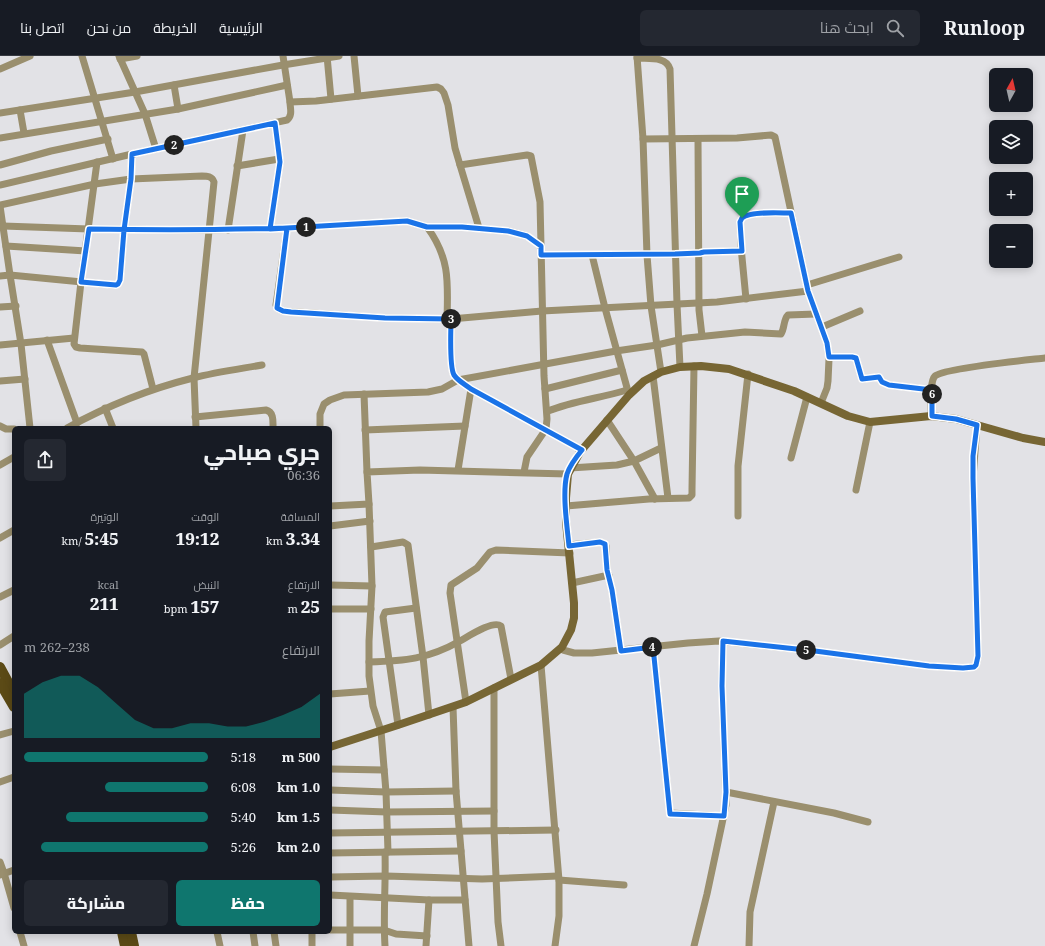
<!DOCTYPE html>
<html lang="ar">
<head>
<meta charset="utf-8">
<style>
	:root { --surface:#171b24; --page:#242831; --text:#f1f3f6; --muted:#9ea1a6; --line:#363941; --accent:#0f766e }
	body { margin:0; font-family:"Noto Serif",Cairo,serif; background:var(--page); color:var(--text); direction:rtl; height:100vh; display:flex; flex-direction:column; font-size:15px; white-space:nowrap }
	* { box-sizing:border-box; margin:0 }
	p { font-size:13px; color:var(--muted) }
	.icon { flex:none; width:22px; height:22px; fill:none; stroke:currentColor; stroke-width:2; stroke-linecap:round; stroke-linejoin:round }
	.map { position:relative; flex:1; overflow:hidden; direction:ltr }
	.side { position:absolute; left:12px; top:370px; width:320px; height:508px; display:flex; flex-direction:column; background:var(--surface); border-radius:6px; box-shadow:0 2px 10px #0003; direction:rtl }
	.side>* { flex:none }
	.needle { width:26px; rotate:8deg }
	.fabs { position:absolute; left:989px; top:12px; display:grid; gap:8px }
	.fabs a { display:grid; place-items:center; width:44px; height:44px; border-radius:6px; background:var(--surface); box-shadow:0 2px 10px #0003; font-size:20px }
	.pin { position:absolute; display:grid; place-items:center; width:34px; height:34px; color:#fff; margin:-41px -17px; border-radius:50% 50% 50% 0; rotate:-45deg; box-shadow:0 0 4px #0007 }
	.pin .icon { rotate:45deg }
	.km { position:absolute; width:20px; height:20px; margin:-10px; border-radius:50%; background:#222; color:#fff; font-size:11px; line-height:20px; text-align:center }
	.round { display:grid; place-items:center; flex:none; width:42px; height:42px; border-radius:6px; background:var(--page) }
	.headline { display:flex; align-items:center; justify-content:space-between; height:68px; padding:0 12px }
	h1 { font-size:22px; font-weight:800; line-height:30px }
	.stats { display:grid; grid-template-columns:repeat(3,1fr); gap:6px; height:68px; padding:4px 12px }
	.stats div { display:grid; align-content:center }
	.stats b { font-size:17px; font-weight:800 }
	.stats small { font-size:11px; font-weight:400 }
	.stats p { font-size:11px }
	.chart { height:112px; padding:8px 12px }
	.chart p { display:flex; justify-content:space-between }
	.chart svg { width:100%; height:72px; margin-top:4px; fill:var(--accent); opacity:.7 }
	.action { display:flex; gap:8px; margin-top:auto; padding:8px 12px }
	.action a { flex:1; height:46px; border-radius:6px; background:var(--accent); color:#fff; font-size:16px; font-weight:800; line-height:46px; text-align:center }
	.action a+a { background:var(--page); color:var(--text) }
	ul { padding:0 12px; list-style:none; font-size:13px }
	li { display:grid; grid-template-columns:64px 48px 1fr; align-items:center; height:30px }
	li i { height:10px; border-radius:5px; background:var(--accent) }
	header { display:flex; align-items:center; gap:24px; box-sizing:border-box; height:56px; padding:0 20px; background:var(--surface); border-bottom:1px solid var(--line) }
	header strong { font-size:19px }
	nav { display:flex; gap:22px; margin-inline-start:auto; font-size:14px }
	.search { width:280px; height:36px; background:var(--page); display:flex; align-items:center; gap:10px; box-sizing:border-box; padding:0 14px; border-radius:6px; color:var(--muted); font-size:15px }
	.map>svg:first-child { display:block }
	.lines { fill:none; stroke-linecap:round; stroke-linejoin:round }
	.street { stroke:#9a8f6e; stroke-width:7 }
	.secondary { stroke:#776634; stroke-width:8 }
	.primary { stroke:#5b4a16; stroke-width:10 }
	.route-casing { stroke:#fff; stroke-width:8 }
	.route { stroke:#1a73e8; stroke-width:5 }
</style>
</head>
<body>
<header>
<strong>Runloop</strong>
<div class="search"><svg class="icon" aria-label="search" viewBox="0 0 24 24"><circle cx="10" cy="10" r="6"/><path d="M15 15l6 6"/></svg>ابحث هنا</div>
<nav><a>الرئيسية</a><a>الخريطة</a><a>من نحن</a><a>اتصل بنا</a></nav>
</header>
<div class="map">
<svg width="1045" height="890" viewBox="0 0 1045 890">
	<rect width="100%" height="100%" fill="#e2e2e6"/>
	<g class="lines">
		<g class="street">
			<polyline points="82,0 113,103"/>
			<polyline points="119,0 145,58 156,93"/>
			<polyline points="283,0 290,46 316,45 437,31 441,33 444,37 448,49 455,92 460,109 527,99 531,100 540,146 544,320 547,363 546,373 527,401 524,416"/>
			<polyline points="327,0 331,43"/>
			<polyline points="354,0 358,40"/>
			<polyline points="637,0 643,83 647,199 651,250 661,316"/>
			<path d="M637,2C649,3 666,0 670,13L677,248L680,311"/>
			<polyline points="120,3 137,0"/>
			<polyline points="0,13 30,0"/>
			<polyline points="174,29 178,53"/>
			<polyline points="20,54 24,77"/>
			<polyline points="0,57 135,36 283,9 339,0"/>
			<polyline points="0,82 178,53 287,29"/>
			<polyline points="643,83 737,82 771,79 775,81 808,235 827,287 829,303 828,325 827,332 821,347"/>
			<polyline points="698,83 699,254 702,280"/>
			<polyline points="97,106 81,226 74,288 76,291 80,292 142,296 144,298 153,333"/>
			<polyline points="0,109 51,95 108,83"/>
			<polyline points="460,109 479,172"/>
			<polyline points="237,110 279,103"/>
			<path d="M0,129L132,98L287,64C293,59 290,52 290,46"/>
			<path d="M0,149L95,128L131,123L202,120C207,120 212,120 214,126L194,322L196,372"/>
			<polyline points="0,150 10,219 21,288 30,372"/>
			<path d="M3,170L89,173L209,174L287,172L407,165L427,171C450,202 448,226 447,263"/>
			<polyline points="427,171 462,171 508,175 527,180 541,190"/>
			<polyline points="287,172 276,249 277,252 283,255 385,262 451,263 542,255 717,246 808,235"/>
			<polyline points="270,173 280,106 275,67"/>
			<polyline points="228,174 243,74"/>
			<polyline points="6,190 86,195"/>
			<polyline points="541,199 675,198 700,197 704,196 741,195"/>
			<polyline points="592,199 605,252 629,339"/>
			<polyline points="0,220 10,219 113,229 118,228 120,224 124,174 131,123 132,98"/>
			<polyline points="807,229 899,201"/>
			<path d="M746,243L741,191L740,166C741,164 741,162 743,161C750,155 781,157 791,157"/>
			<polyline points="0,251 16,250"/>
			<path d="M451,263C451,275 449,310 454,319C458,325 466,329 471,333L582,394"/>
			<polyline points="822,271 860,255"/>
			<polyline points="47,284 77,367"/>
			<polyline points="0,289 74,282"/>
			<polyline points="829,301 852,301 856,302 862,323 879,321 882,326 889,329 932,334"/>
			<polyline points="653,320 668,442"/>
			<polyline points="0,325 25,323"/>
			<polyline points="545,333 622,314"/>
			<polyline points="364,338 367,416"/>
			<polyline points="105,352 113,372"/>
			<path d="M548,355C573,345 601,342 627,334"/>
			<path d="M931,360C932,351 929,326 935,320C944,312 1028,304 1045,302"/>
			<path d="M195,361L266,354C274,356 273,365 273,372"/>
			<polyline points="607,364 634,405 655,443"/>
			<polyline points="0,370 6,373 14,373"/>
			<path d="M67,372C107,350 149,333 193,322C216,316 239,313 262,309"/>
			<path d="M320,372V358L324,348L330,344L344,339L428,336L442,333L458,324L616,295L657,289L687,282L745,276L781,278C785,272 783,264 788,259L816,258"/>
			<polyline points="365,374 465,370"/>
			<polyline points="791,402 807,341"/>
			<polyline points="0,409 14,401"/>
			<polyline points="570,412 617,409 634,405 661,392"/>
			<polyline points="458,414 471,333"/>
			<polyline points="856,434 870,366"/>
			<polyline points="369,448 372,530 369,585 369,620 373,650 381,675 386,736 388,796"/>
			<polyline points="330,450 369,448 367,416 420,414 568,418"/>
			<polyline points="566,450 649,443 689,442 692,439 692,433 694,310"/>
			<polyline points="738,460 738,410 748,318"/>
			<polyline points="330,470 370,465"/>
			<polyline points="0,482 14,474"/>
			<polyline points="569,489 600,486 603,487 606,490 607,514 612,534 621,595"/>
			<polyline points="371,491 403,486 408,489 423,601 429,659"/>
			<polyline points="572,527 609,519"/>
			<polyline points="330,529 372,530"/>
			<polyline points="0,541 14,534"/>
			<polyline points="330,553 371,553"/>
			<polyline points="0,589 14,580"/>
			<polyline points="562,591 563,594 574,597 592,597 688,587 719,585 815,595 929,610 963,612 974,611 976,609 978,601 973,422 977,369"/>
			<polyline points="653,591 670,757 724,760"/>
			<path d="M369,606C405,605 428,603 460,585C469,580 493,564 501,570L511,623"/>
			<polyline points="541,609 559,824 559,860 555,890"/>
			<polyline points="494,632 494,775 498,866 501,890"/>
			<polyline points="330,638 370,635"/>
			<polyline points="466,646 450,537 451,529 477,512 490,496 496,494 570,497"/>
			<polyline points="453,651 456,735 469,890"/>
			<polyline points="398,669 383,561 385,556 416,552"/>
			<polyline points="0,679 14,675"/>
			<polyline points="330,713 384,714"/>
			<polyline points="0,726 14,721"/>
			<polyline points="330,734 386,736 456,735"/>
			<polyline points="726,736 834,757 868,766"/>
			<polyline points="330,754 387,756 494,755"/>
			<polyline points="330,777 556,774"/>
			<polyline points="330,797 461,795"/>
			<polyline points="0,806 4,817 14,852"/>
			<polyline points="0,819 14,814"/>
			<polyline points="330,821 386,820 482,823 558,820"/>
			<polyline points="559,824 624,829"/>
			<polyline points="330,839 429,844 465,844"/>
			<polyline points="350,841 350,890"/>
			<polyline points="330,874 384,874 396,878 427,880"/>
			<polyline points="20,876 24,890"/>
			<polyline points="217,876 220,890"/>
			<polyline points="253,876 255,890"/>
			<polyline points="274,876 276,890"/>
			<polyline points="312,876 312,890"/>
			<path d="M385,890C383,859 386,827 385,796"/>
			<polyline points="426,890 429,844"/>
			<polyline points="694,890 707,838 726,749 722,629 723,585"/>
			<polyline points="749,890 750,856 774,746"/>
		</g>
		<polyline class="secondary" points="330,691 398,669 466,646 541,609 562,591 571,574 574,562 574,547 566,466 566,442 568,418 580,396 629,339 644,325 661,316 680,311 701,310 729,313 794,335 848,360 870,366 931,360 956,363 1023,382 1045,386"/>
		<g class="primary">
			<polyline points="0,611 14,637"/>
			<polyline points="0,627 14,651"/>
			<polyline points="122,876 125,890"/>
			<polyline points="131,876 134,890"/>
		</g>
	</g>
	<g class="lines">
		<g class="route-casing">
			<path id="route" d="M742,162L740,166L742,195L704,196L700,197L675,198L541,199V190L527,180L508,175L462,171H427L407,165L287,172C221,174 155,174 89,173L81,226L116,229L118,228L120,224L124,174L131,123L132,98L275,67L280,106L270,173L287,172L277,252L283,255L291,256L385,262L451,263C451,275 449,310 454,319C458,325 466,329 471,333L582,394C577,400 570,409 567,418C562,437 567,469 569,490L600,486L605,488L607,514L612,534L621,595L653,591L670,758L724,760L726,736L722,630L723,585L815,595L929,610L963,612L974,611L976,609L978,600L973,422V400L977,369L956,363L932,360V334L889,329L882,326L879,321L862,323L856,302L852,301H829L827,287L808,235L791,157C779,157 749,155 742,162"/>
		</g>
		<use href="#route" class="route"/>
	</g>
</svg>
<div class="fabs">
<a><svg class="needle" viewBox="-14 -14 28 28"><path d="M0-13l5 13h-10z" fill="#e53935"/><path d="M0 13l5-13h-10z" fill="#9ea1a6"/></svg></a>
<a><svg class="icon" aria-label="layers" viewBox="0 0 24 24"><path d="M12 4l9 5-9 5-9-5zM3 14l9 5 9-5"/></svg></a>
<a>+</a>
<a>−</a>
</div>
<div class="pin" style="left:742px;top:162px;background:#1e9e55"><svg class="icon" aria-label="arrive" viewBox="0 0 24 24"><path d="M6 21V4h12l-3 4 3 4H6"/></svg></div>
<b class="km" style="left:306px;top:171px">1</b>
<b class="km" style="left:174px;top:89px">2</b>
<b class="km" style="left:451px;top:263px">3</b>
<b class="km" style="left:652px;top:591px">4</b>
<b class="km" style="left:806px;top:594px">5</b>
<b class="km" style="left:932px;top:338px">6</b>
<section class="side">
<div class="headline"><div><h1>جري صباحي</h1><p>06:36</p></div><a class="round"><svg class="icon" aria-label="share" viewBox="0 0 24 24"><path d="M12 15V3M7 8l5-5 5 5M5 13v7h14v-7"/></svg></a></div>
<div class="stats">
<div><p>المسافة</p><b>3.34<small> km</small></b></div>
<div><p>الوقت</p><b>19:12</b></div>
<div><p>الوتيرة</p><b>5:45<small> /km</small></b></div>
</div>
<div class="stats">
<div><p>الارتفاع</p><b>25<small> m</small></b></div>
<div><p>النبض</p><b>157<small> bpm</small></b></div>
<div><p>kcal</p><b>211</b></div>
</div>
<div class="chart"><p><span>الارتفاع</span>238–262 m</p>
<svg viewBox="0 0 160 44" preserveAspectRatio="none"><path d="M0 44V17L10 10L20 6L30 6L40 13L50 23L60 33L70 38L80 38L90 35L100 35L110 37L120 37L130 34L140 30L150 25L160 17V44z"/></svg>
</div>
<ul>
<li><b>500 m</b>5:18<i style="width:100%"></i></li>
<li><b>1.0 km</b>6:08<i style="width:56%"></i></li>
<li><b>1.5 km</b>5:40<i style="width:77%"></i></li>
<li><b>2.0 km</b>5:26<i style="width:91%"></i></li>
</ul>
<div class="action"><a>حفظ</a><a>مشاركة</a></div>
</section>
</div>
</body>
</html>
